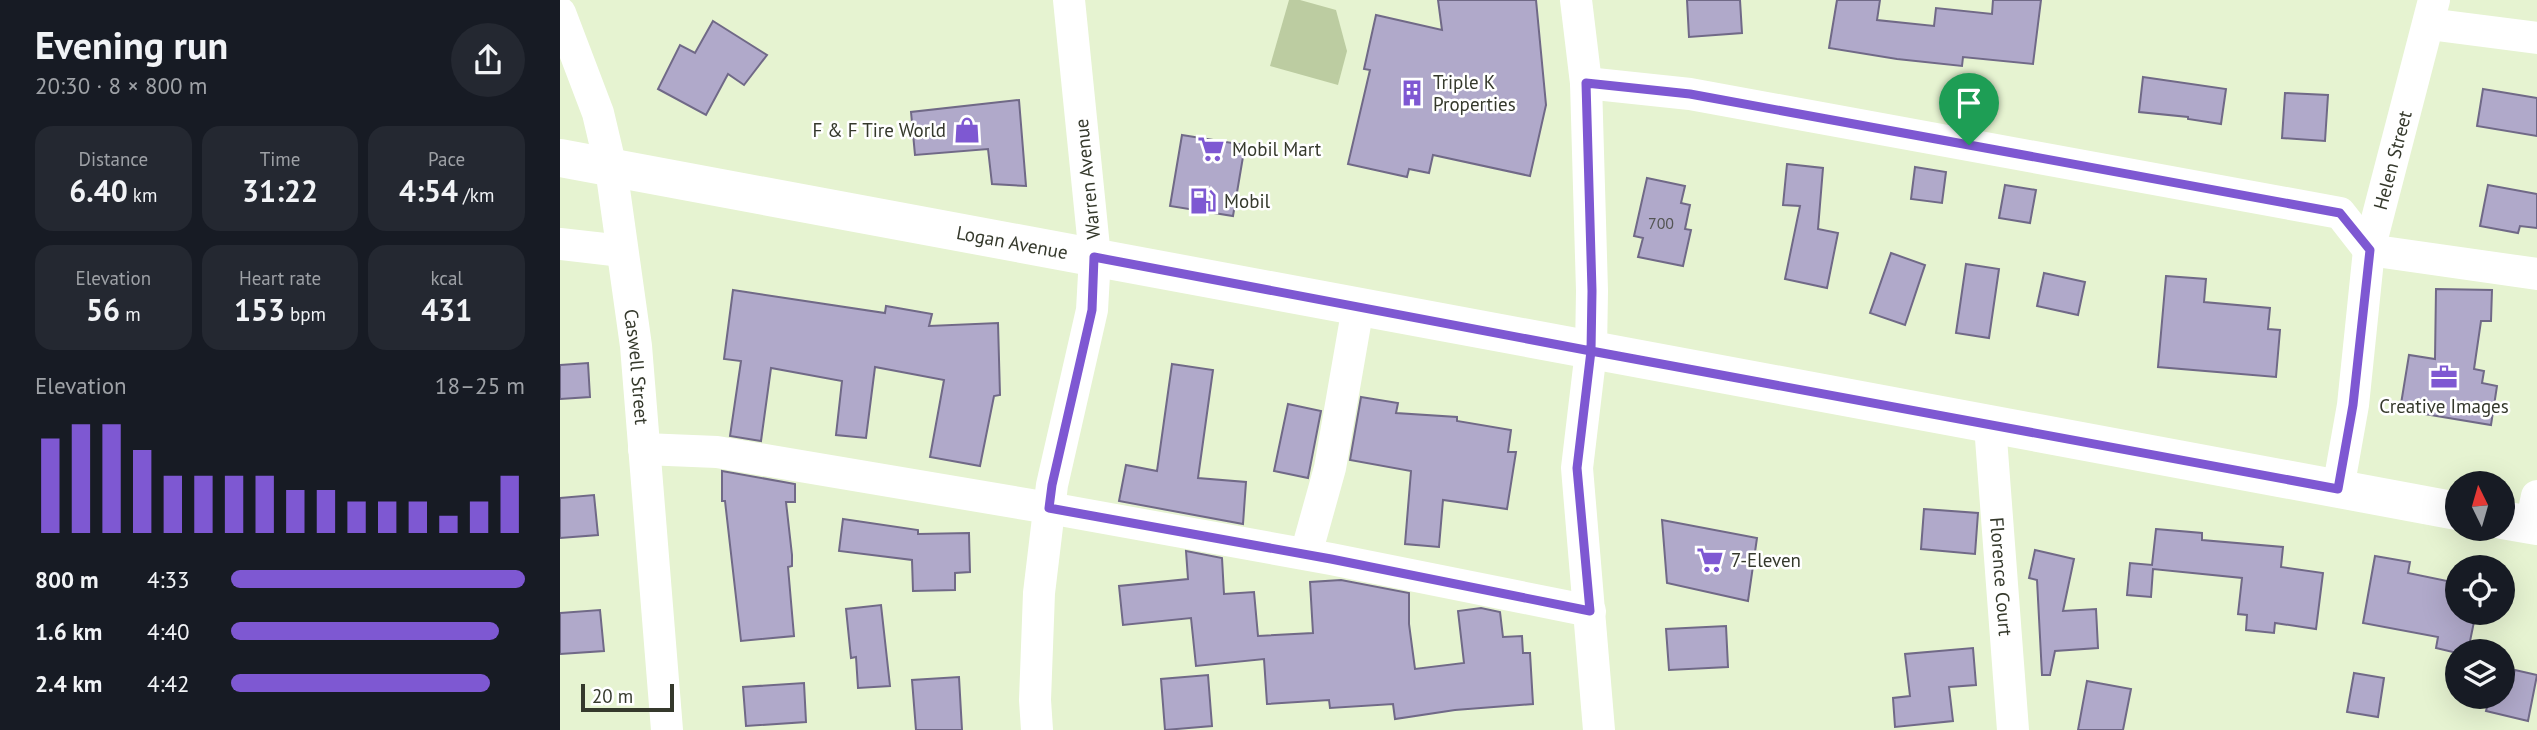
<!DOCTYPE html>
<html lang="en">
<head>
<meta charset="utf-8">
<style>
	:root { --surface:#171b24; --page:#242831; --text:#f1f3f6; --muted:#9ea1a6; --accent:#7e58d2 }
	body { margin:0; font-family:"PT Sans",sans-serif; background:var(--page); color:var(--text); height:100vh; display:flex; flex-direction:column; font-size:26px; white-space:nowrap }
	* { box-sizing:border-box; margin:0 }
	p { font-size:23px; color:var(--muted) }
	.icon { flex:none; width:38px; height:38px; fill:none; stroke:currentColor; stroke-width:2; stroke-linecap:round; stroke-linejoin:round }
	.map { position:relative; flex:1; overflow:hidden }
	.drawer { display:flex; flex-direction:column; background:var(--surface); width:560px }
	.drawer>* { flex:none }
	.needle { width:46px; rotate:355deg }
	.tools { position:absolute; left:1885px; top:471px; display:grid; gap:14px }
	.tools a { display:grid; place-items:center; width:70px; height:70px; border-radius:50%; background:var(--surface); box-shadow:0 7px 28px #0002; font-size:35px }
	.scale { position:absolute; left:21px; bottom:18px; width:93px; box-sizing:border-box; padding-left:7px; border:4px solid #35392c; border-top:0; font-size:19px; line-height:24px; white-space:nowrap; color:#35392c; -webkit-text-stroke:5px #fff; paint-order:stroke }
	.pin { position:absolute; display:grid; place-items:center; width:60px; height:60px; color:#fff; margin:-72px -30px; border-radius:50% 50% 50% 0; rotate:-45deg; box-shadow:0 0 7px #0007 }
	.pin .icon { rotate:45deg }
	.round { display:grid; place-items:center; flex:none; width:74px; height:74px; border-radius:37px; background:var(--page) }
	.head { display:flex; align-items:center; justify-content:space-between; height:119px; padding:0 35px }
	h1 { font-size:38px; font-weight:600; line-height:52px }
	.figures { display:grid; grid-template-columns:repeat(3,1fr); gap:10px; height:119px; padding:7px 35px }
	.figures div { display:grid; align-content:center; border-radius:18px; background:var(--page); text-align:center }
	.figures b { font-size:30px; font-weight:600 }
	.figures small { font-size:19px; font-weight:400 }
	.figures p { font-size:19px }
	.chart { height:196px; padding:14px 35px }
	.chart p { display:flex; justify-content:space-between }
	.chart svg { width:100%; height:126px; margin-top:7px; stroke:var(--accent); stroke-width:6 }
	ul { padding:0 35px; list-style:none; font-size:23px }
	li { display:grid; grid-template-columns:112px 84px 1fr; align-items:center; height:52px }
	li i { height:18px; border-radius:9px; background:var(--accent) }
	main { display:flex; flex:1; min-height:0 }
	.map>svg:first-child { display:block }
	.green { fill:#bccca1 }
	.building { fill:#b0a9ca; stroke:#706987; stroke-width:2 }
	.lines { fill:none; stroke-linecap:round; stroke-linejoin:round }
	.minor { stroke:#fff; stroke-width:32 }
	.major { stroke:#fff; stroke-width:38 }
	.route-casing { stroke:#fff; stroke-width:14 }
	.route { stroke:#7e58d2; stroke-width:9 }
	.labels { text-anchor:middle; dominant-baseline:central; stroke-width:5; stroke-linejoin:round; paint-order:stroke }
	.number-label { font-size:16px; fill:#545554 }
	.poi-label { font-size:19px; fill:#35392c; stroke:#fff; text-anchor:start }
	.street-label { font-size:19px; fill:#35392c; stroke:#fff }
</style>
</head>
<body>
<main>
<section class="drawer">
<div class="head"><div><h1>Evening run</h1><p>20:30 · 8 × 800 m</p></div><a class="round"><svg class="icon" aria-label="share" viewBox="0 0 24 24"><path d="M12 15V3M7 8l5-5 5 5M5 13v7h14v-7"/></svg></a></div>
<div class="figures">
<div><p>Distance</p><b>6.40<small> km</small></b></div>
<div><p>Time</p><b>31:22</b></div>
<div><p>Pace</p><b>4:54<small> /km</small></b></div>
</div>
<div class="figures">
<div><p>Elevation</p><b>56<small> m</small></b></div>
<div><p>Heart rate</p><b>153<small> bpm</small></b></div>
<div><p>kcal</p><b>431</b></div>
</div>
<div class="chart"><p><span>Elevation</span>18–25 m</p>
<svg viewBox="0 0 160 44" preserveAspectRatio="none"><path d="M5 44V11M15 44V6M25 44V6M35 44V15M45 44V24M55 44V24M65 44V24M75 44V24M85 44V29M95 44V29M105 44V33M115 44V33M125 44V33M135 44V38M145 44V33M155 44V24"/></svg>
</div>
<ul>
<li><b>800 m</b>4:33<i style="width:100%"></i></li>
<li><b>1.6 km</b>4:40<i style="width:91%"></i></li>
<li><b>2.4 km</b>4:42<i style="width:88%"></i></li>
</ul>
</section>
<div class="map">
<svg width="1977" height="730" viewBox="0 0 1977 730">
	<rect width="100%" height="100%" fill="#e6f3d1"/>
	<polygon class="green" points="729,0 740,0 776,10 787,51 778,85 710,66"/>
	<g class="building">
		<polygon points="878,0 976,0 986,105 970,176 873,155 869,173 849,169 847,177 788,164 810,70 804,69 816,15 882,30"/>
		<polygon points="1127,0 1180,0 1182,33 1129,37"/>
		<polygon points="1277,0 1320,0 1317,20 1374,26 1376,8 1432,14 1433,0 1481,0 1473,64 1403,57 1402,66 1337,59 1269,48"/>
		<polygon points="153,21 207,55 184,85 168,74 146,115 98,89 120,45 135,53"/>
		<polygon points="1583,77 1666,89 1661,124 1628,119 1628,117 1579,112"/>
		<polygon points="1923,89 1977,98 1977,136 1917,126"/>
		<polygon points="1725,93 1768,95 1765,141 1722,138"/>
		<polygon points="459,100 466,186 432,184 428,149 355,155 351,112"/>
		<polygon points="622,135 685,145 673,216 610,206"/>
		<polygon points="1227,164 1263,168 1258,229 1278,233 1267,288 1225,279 1240,206 1223,205"/>
		<polygon points="1355,167 1386,172 1382,203 1351,199"/>
		<polygon points="1087,178 1125,186 1121,203 1130,205 1125,229 1131,230 1123,266 1078,257 1083,238 1074,236"/>
		<polygon points="1445,185 1476,190 1470,223 1439,218"/>
		<polygon points="1928,185 1977,194 1977,228 1960,226 1958,233 1920,226"/>
		<polygon points="1331,253 1365,265 1345,325 1310,313"/>
		<polygon points="1406,264 1439,269 1429,338 1396,333"/>
		<polygon points="1484,273 1525,282 1518,315 1477,306"/>
		<polygon points="1606,276 1646,279 1644,302 1710,308 1708,329 1720,330 1716,377 1598,367"/>
		<polygon points="1876,289 1932,290 1931,321 1921,321 1914,369 1924,371 1922,383 1937,386 1931,425 1840,410 1849,355 1875,359"/>
		<polygon points="173,290 325,313 326,306 372,314 369,326 438,323 440,395 434,396 420,466 370,457 384,380 315,367 306,438 276,435 282,381 211,368 201,441 170,436 181,361 164,359"/>
		<polygon points="28,363 30,397 0,399 0,365"/>
		<polygon points="612,364 653,370 638,478 686,482 683,524 559,501 566,465 597,471"/>
		<polygon points="801,397 838,403 836,413 897,417 897,421 951,430 948,452 956,452 947,509 883,500 879,547 845,544 851,471 790,460"/>
		<polygon points="728,404 761,411 748,478 714,471"/>
		<polygon points="162,471 235,484 235,502 226,502 232,555 232,566 228,567 234,636 181,641 165,501 162,501"/>
		<polygon points="34,495 38,535 0,538 0,498"/>
		<polygon points="1364,509 1418,513 1415,554 1361,549"/>
		<polygon points="283,519 358,530 358,534 409,533 410,572 395,573 395,590 353,591 352,560 279,551"/>
		<polygon points="1102,520 1197,538 1188,601 1107,583"/>
		<polygon points="1596,529 1642,533 1642,540 1723,547 1721,567 1763,573 1756,629 1715,623 1714,633 1686,630 1687,615 1678,614 1682,578 1593,569 1591,597 1567,595 1570,563 1592,565"/>
		<polygon points="1475,550 1514,559 1503,611 1536,609 1538,648 1495,651 1490,675 1482,675 1477,580 1469,578"/>
		<polygon points="626,551 662,558 664,594 694,592 698,636 753,633 750,582 781,580 849,593 849,624 855,669 904,663 898,611 921,608 940,612 943,637 962,636 963,653 970,653 973,704 895,710 835,719 833,704 770,708 769,700 707,704 704,659 636,666 631,618 563,625 559,586 628,579"/>
		<polygon points="1815,556 1850,562 1848,573 1897,583 1897,612 1916,612 1908,651 1897,651 1897,653 1876,648 1878,637 1803,623"/>
		<polygon points="321,605 330,686 298,688 296,657 291,658 286,609"/>
		<polygon points="40,610 44,651 0,654 0,613"/>
		<polygon points="1166,626 1168,667 1109,670 1106,629"/>
		<polygon points="1413,648 1416,685 1389,687 1393,721 1335,727 1333,698 1350,696 1345,654"/>
		<polygon points="1955,670 1977,675 1968,721 1926,711 1930,696 1942,696 1942,676 1952,679"/>
		<polygon points="1794,673 1824,678 1818,717 1787,712"/>
		<polygon points="648,675 652,726 605,730 601,679"/>
		<polygon points="399,677 402,730 356,730 352,680"/>
		<polygon points="1527,681 1571,689 1563,730 1518,730"/>
		<polygon points="244,683 246,722 186,726 183,687"/>
	</g>
	<g class="lines">
		<g class="minor">
			<polyline points="1016,0 1026,83 1032,291 1031,351 1017,468 1039,730"/>
			<path id="s1" d="M0,13L38,113L51,168L76,346L107,730"/>
			<polyline points="1869,24 1977,38"/>
			<polyline points="1026,83 1130,94 1780,213 1809,250"/>
			<polyline points="0,244 62,251"/>
			<polyline points="1809,250 1977,274"/>
			<path id="s2" d="M1430,425L1453,730"/>
			<polyline points="84,449 157,452 489,508 771,559 1030,611"/>
			<path id="s3" d="M1778,489L1793,405L1809,250L1874,0"/>
			<polyline points="1971,525 1977,496"/>
			<polyline points="746,554 770,468 798,307"/>
			<polyline points="477,730 475,700 479,593 492,485 532,310 535,257 509,0"/>
		</g>
		<g class="major">
			<path id="s4" d="M0,158L1897,511"/>
			<polyline points="1942,520 1977,526"/>
		</g>
	</g>
	<g class="lines">
		<g class="route-casing">
			<polyline id="route" points="1409,145 1130,94 1026,83 1032,291 1031,351 534,257 532,310 492,485 489,508 771,559 1030,611 1017,468 1031,351 1778,489 1793,405 1810,250 1780,213 1409,145"/>
		</g>
		<use href="#route" class="route"/>
	</g>
	<defs>
		<g id="building-bare" transform="scale(2.1)"><path d="M-4-6H4V6H1V3H-1V6H-4ZM-2.5-4.3h1.7v1.8h-1.7ZM.8-4.3h1.7v1.8H.8ZM-2.5-1h1.7V.8h-1.7ZM.8-1h1.7V.8H.8Z" fill="#7e58d2" stroke="#fff" stroke-width="2.5" paint-order="stroke"/></g>
		<g id="shop-bare" transform="scale(2.1)"><path d="M-5-2.5h2.3a2.7 3.5 0 0 1 5.4 0H5L5.5 6h-11ZM-1.5-2.5h3a1.5 2.3 0 0 0-3 0Z" fill="#7e58d2" stroke="#fff" stroke-width="2.5" paint-order="stroke"/></g>
		<g id="supermarket-bare" transform="scale(2.1)"><path d="M-6-5.5h2.5l.6 2H6L4.5 2H-2.5L-4.4-4H-6ZM-1.5 3.2a1.3 1.3 0 1 0 .1 0ZM3 3.2a1.3 1.3 0 1 0 .1 0Z" fill="#7e58d2" stroke="#fff" stroke-width="2.5" paint-order="stroke"/></g>
		<g id="fuel-bare" transform="scale(2.1)"><path d="M-5.5-6h7V0h2V4h1.3V-2.5L3-4.5l.8-.8L6-3V5H2.5V1h-1V6h-7ZM-4.2-4.7v3.2H.2V-4.7Z" fill="#7e58d2" stroke="#fff" stroke-width="2.5" paint-order="stroke"/></g>
		<g id="office-bare" transform="scale(2.1)"><path d="M-6-3h4V-5.5h4V-3h4V5H-6ZM-1-4.5V-3h2v-1.5ZM-6 0V1H6V0Z" fill="#7e58d2" stroke="#fff" stroke-width="2.5" paint-order="stroke"/></g>
	</defs>
	<g fill-rule="evenodd">
		<use href="#building-bare" x="852" y="93"/>
		<use href="#shop-bare" x="407" y="130"/>
		<use href="#supermarket-bare" x="651" y="149"/>
		<use href="#fuel-bare" x="643" y="201"/>
		<use href="#office-bare" x="1884" y="377"/>
		<use href="#supermarket-bare" x="1150" y="560"/>
	</g>
	<g class="labels">
		<g class="number-label">
			<text x="1101" y="223">700</text>
		</g>
		<g class="poi-label">
			<text x="873" y="82">Triple K<tspan x="873" dy="22">Properties</tspan></text>
			<text x="386" y="130" text-anchor="end">F &amp; F Tire World</text>
			<text x="672" y="149">Mobil Mart</text>
			<text x="664" y="201">Mobil</text>
			<text x="1884" y="406" text-anchor="middle">Creative Images</text>
			<text x="1171" y="560">7-Eleven</text>
		</g>
		<g class="street-label">
			<text stroke="none"><textPath href="#s3" startOffset="334">Helen Street</textPath></text>
			<text transform="translate(527 179) rotate(-96)">Warren Avenue</text>
			<text stroke="none"><textPath href="#s4" startOffset="460">Logan Avenue</textPath></text>
			<text stroke="none"><textPath href="#s1" startOffset="364">Caswell Street</textPath></text>
			<text stroke="none"><textPath href="#s2" startOffset="152">Florence Court</textPath></text>
		</g>
	</g>
</svg>
<div class="tools">
<a><svg class="needle" viewBox="-14 -14 28 28"><path d="M0-13l5 13h-10z" fill="#e53935"/><path d="M0 13l5-13h-10z" fill="#9ea1a6"/></svg></a>
<a><svg class="icon" aria-label="locate" viewBox="0 0 24 24"><circle cx="12" cy="12" r="6"/><path d="M12 2v4M12 18v4M2 12h4M18 12h4"/></svg></a>
<a><svg class="icon" aria-label="layers" viewBox="0 0 24 24"><path d="M12 4l9 5-9 5-9-5zM3 14l9 5 9-5"/></svg></a>
</div>
<div class="scale">20 m</div>
<div class="pin" style="left:1409px;top:145px;background:#1e9e55"><svg class="icon" aria-label="arrive" viewBox="0 0 24 24"><path d="M6 21V4h12l-3 4 3 4H6"/></svg></div>
</div>
</main>
</body>
</html>
